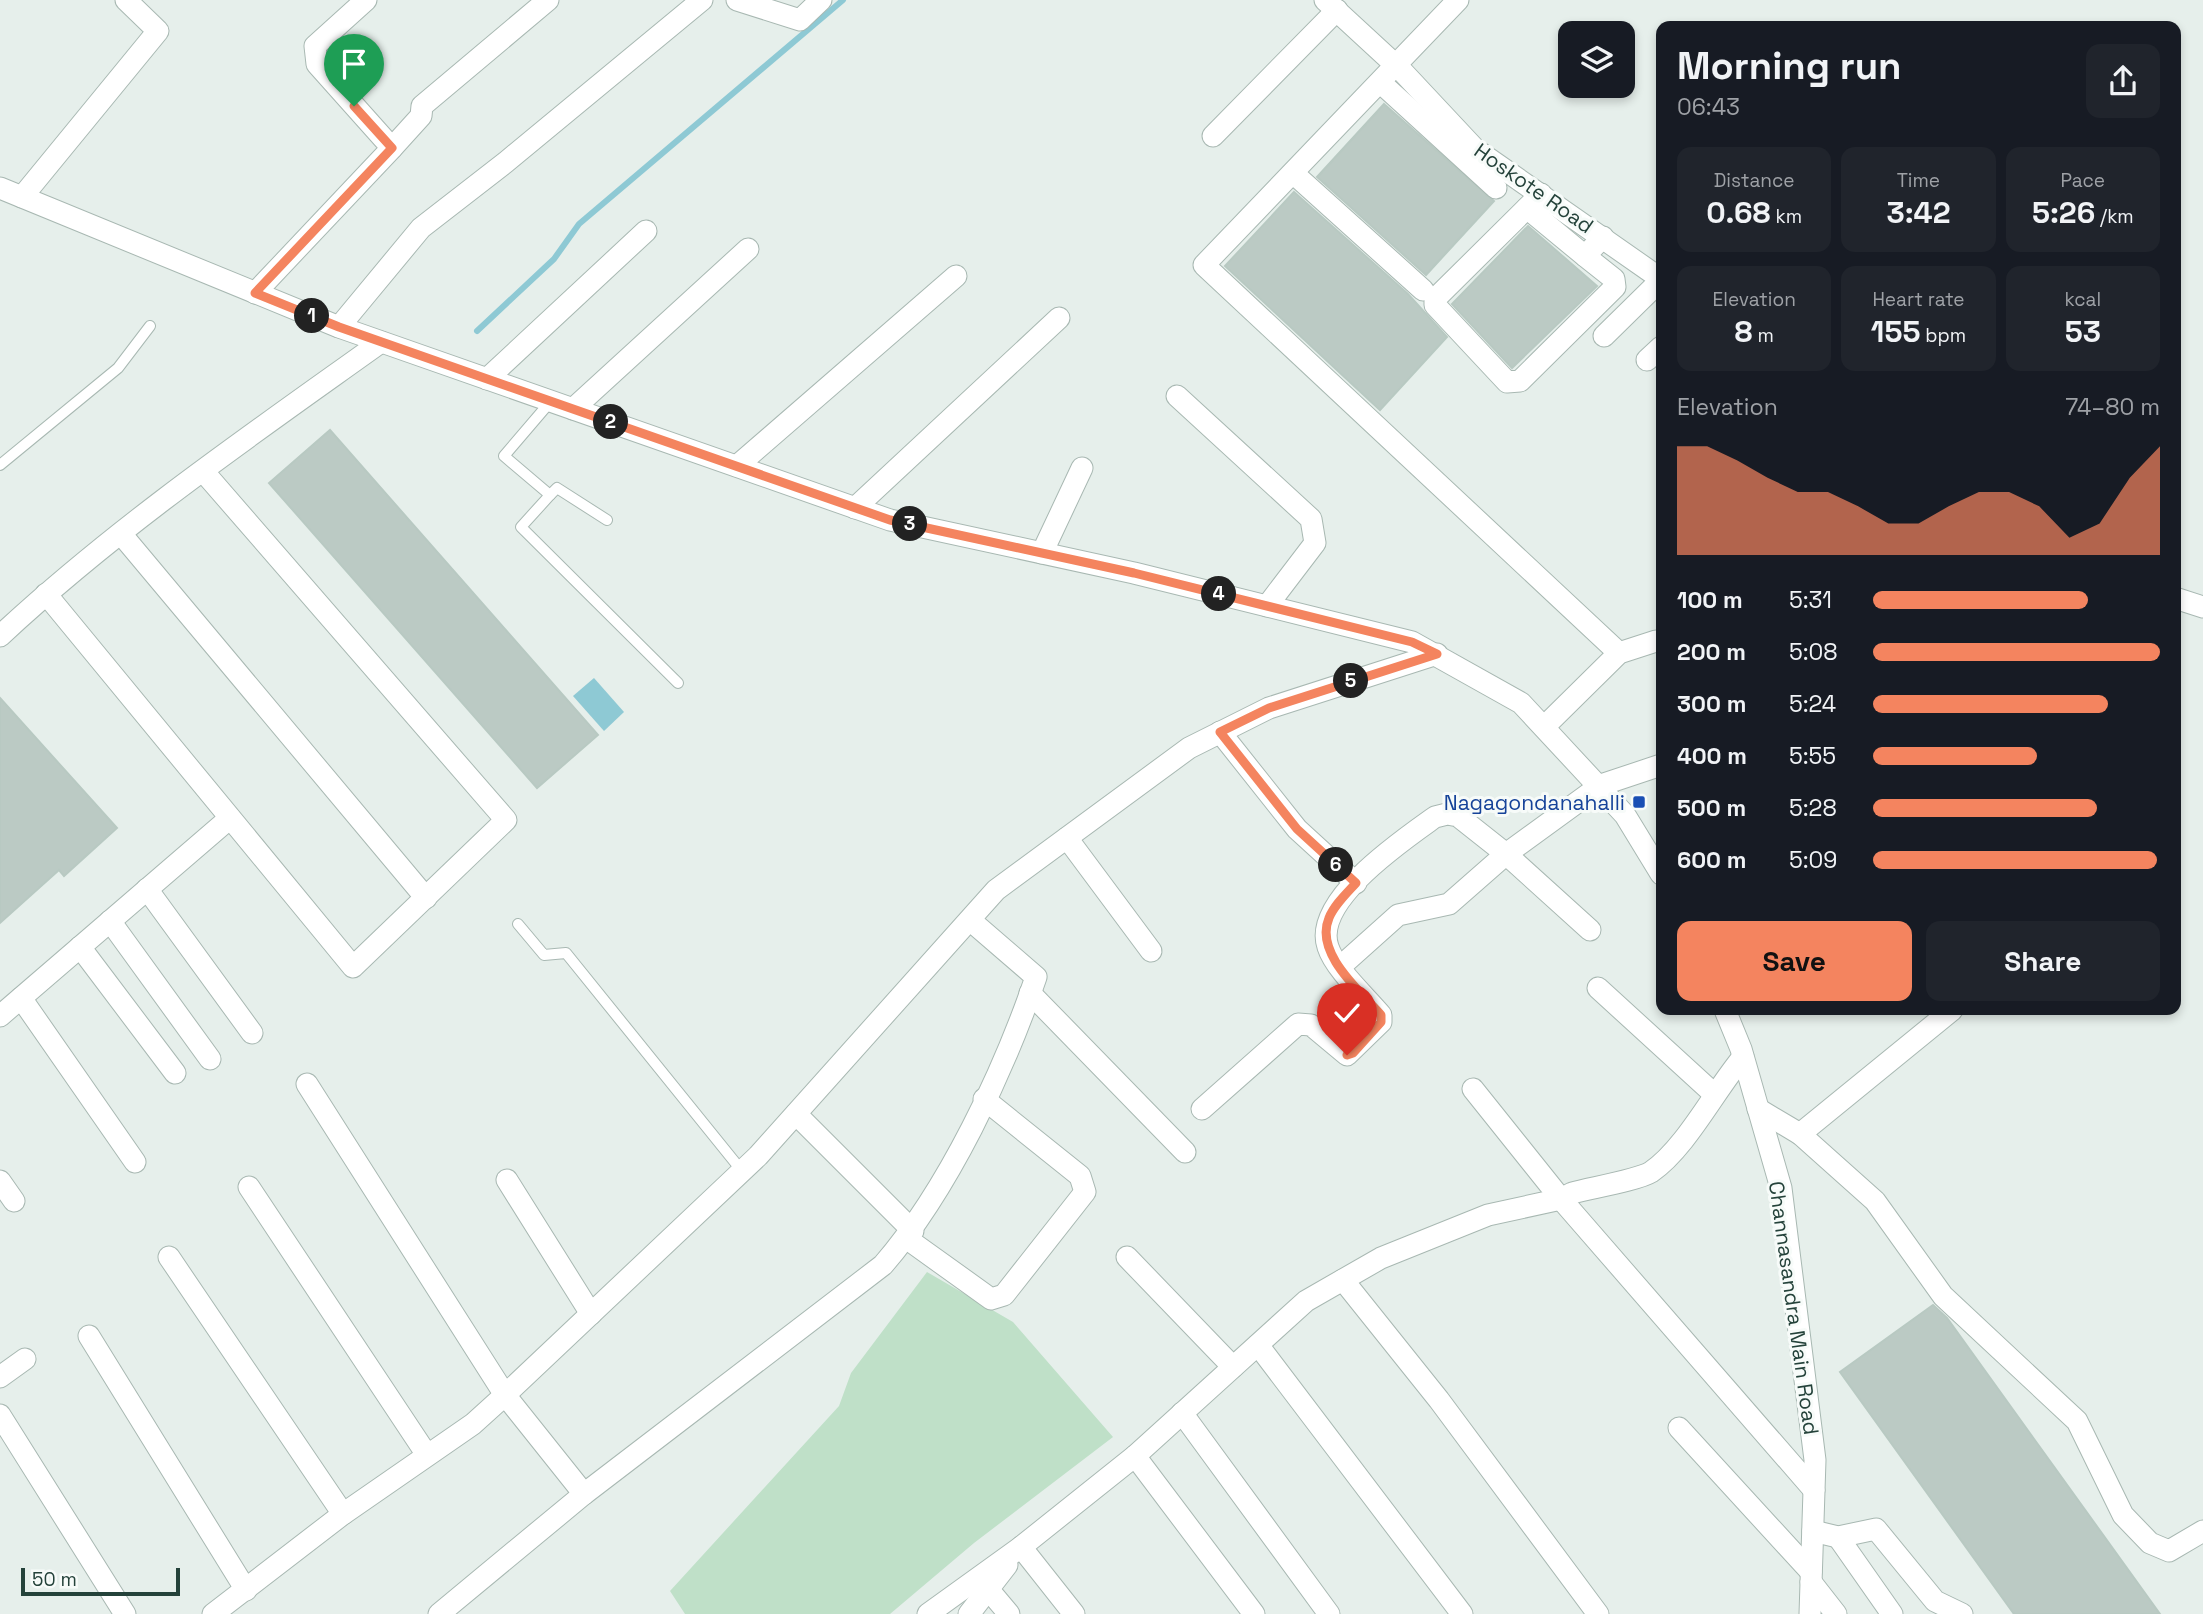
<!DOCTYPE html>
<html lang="en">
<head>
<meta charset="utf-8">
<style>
	:root { --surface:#171b24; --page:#20242c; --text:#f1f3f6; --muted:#9ea1a6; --accent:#f4845f }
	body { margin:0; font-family:"Space Grotesk",sans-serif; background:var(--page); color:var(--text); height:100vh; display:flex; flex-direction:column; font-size:26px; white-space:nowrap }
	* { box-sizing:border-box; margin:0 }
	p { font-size:23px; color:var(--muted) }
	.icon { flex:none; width:38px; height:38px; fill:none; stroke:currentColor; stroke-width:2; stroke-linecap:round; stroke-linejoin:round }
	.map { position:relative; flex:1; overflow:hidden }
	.panel { position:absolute; left:1656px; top:21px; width:525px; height:994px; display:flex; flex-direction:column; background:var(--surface); border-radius:14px; box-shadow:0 4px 10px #0003 }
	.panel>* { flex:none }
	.fabs { position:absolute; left:1558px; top:21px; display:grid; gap:14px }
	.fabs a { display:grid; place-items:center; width:77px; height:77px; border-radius:14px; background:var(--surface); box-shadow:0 4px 10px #0003; font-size:35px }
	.scale { position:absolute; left:21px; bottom:18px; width:159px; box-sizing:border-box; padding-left:7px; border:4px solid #24423a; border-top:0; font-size:19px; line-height:24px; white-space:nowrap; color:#24423a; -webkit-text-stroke:5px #f7fbf9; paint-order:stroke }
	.pin { position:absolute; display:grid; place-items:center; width:60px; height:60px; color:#fff; margin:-72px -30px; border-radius:50% 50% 50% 0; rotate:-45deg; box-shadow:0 0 7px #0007 }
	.pin .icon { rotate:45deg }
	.km { position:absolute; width:35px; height:35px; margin:-18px; border-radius:50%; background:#222; color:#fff; font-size:19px; line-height:35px; text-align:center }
	.round { display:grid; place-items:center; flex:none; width:74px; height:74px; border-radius:14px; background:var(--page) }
	.summary { display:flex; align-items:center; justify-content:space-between; height:119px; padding:0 21px }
	h1 { font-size:38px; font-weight:700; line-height:52px }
	.metrics { display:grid; grid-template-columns:repeat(3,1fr); gap:10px; height:119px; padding:7px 21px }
	.metrics div { display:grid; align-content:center; border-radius:14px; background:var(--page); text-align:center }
	.metrics b { font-size:30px; font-weight:700 }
	.metrics small { font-size:19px; font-weight:400 }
	.metrics p { font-size:19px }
	.chart { height:196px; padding:14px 21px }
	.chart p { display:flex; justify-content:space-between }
	.chart svg { width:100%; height:126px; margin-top:7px; fill:var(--accent); opacity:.7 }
	.action { display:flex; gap:14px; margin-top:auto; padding:14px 21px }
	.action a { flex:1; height:80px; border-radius:14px; background:var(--accent); color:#111; font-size:28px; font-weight:700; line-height:80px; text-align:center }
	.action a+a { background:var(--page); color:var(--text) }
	ul { padding:0 21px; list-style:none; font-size:23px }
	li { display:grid; grid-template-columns:112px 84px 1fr; align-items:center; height:52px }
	li i { height:18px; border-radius:9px; background:var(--accent) }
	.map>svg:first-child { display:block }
	.green { fill:#bfe0c8 }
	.water { fill:#8ec9d4 }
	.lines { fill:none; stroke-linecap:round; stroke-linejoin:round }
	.stream { stroke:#8ec9d4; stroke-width:6 }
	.building { fill:#bbcac4; stroke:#b8c9c2; stroke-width:2 }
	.service-casing { stroke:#a8b8b2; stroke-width:12 }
	.minor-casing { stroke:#a8b8b2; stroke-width:23 }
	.tertiary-casing { stroke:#a8b8b2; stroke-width:23 }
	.service { stroke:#fff; stroke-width:10 }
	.minor { stroke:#fff; stroke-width:21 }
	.tertiary { stroke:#fff; stroke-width:21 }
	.route-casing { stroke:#fff; stroke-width:14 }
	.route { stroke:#f4845f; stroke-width:9 }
	.transit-dot { fill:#1a4fb4; stroke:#f7fbf9; stroke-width:2.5 }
	.labels { text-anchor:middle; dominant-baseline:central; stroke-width:6; stroke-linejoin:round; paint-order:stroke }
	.street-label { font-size:21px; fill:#24423a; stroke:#f7fbf9 }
	.transit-label { font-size:21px; fill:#164399; stroke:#f7fbf9; text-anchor:end }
</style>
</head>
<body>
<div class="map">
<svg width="2203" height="1614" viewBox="0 0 2203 1614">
	<rect width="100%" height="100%" fill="#e6efeb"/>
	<polygon class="green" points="927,1272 1013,1322 1113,1437 974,1543 890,1614 685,1614 670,1591 839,1406 851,1373"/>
	<polygon class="water" points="594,678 624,712 604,731 573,696"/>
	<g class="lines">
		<polyline class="stream" points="477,331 554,259 579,224 843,0"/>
	</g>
	<g class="building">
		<polygon points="1384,104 1494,201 1426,275 1317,177"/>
		<polygon points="1294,192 1408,294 1447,337 1380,410 1225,266"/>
		<polygon points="1528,226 1597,286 1512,368 1452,304"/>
		<polygon points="330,430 598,735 537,788 269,483"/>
		<polygon points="0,698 117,828 64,876 59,870 0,923"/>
		<polygon points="1933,1305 1947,1318 2160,1614 2014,1614 1840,1372"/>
	</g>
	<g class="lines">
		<g class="service-casing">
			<g id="service">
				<polyline points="551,401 504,456 550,495 521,527 678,683"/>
				<polyline points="0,465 118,368 150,326"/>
				<polyline points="550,495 557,488 607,520"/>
				<polyline points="518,924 544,955 566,953 742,1171"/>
			</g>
		</g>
		<g class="minor-casing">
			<g id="minor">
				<polyline points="737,0 800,20 821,0"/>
				<polyline points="1325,0 1402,71 1475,149 1661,279"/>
				<polyline points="1458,0 1204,265 1619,653"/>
				<polyline points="1381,83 1496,188"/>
				<polyline points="1213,136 1337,10"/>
				<polyline points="392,148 421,116 422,106 548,0"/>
				<polyline points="1293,173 1423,290"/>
				<polyline points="1541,194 1435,299 1435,305 1507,382 1520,381 1615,287 1614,279 1585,256 1603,237"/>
				<polyline points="22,197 158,31 126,0"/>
				<polyline points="1527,208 1585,256"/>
				<polyline points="255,293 392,148 317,64 315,46 366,0"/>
				<polyline points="339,327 421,228 506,162 702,0"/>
				<polyline points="1604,336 1661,280"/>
				<polyline points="1647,360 1661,347"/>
				<polyline points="487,379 646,231"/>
				<polyline points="1177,396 1311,519 1315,543 1267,606"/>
				<polyline points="573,409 748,249"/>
				<polyline points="737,466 956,276"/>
				<polyline points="855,508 1059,318"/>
				<polyline points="122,535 426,898"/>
				<polyline points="1042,553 1082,468"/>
				<polyline points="46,594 353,967 506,820 203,471"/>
				<polyline points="2175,598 2203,607"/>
				<path d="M0,636C117,527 251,435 381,342"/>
				<polyline points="1544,727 1619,653 1656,641"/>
				<polyline points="1220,732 1297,829 1356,883"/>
				<polyline points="1067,838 1151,951"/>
				<polyline points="147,889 252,1033"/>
				<polyline points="110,921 210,1059"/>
				<polyline points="80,947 175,1073"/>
				<polyline points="1341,966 1398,915 1449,904 1506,854 1601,785 1661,765"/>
				<polyline points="1598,988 1714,1094"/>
				<polyline points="1030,993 1185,1152"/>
				<polyline points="21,998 135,1162"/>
				<polyline points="0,1016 230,818"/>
				<polyline points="307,1084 505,1395 584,1494"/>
				<polyline points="1473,1089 1561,1199 1814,1490"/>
				<path d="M1202,1109L1298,1024L1311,1025L1347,1055L1381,1022V1015C1366,997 1335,969 1328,947C1312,901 1403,840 1435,817L1447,814L1458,816L1506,854L1590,930"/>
				<polyline points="1758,1109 1800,1134 1875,1201 1943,1296 2077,1421 2123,1515 2150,1543 2169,1551 2203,1531"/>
				<polyline points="796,1114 913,1231"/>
				<polyline points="1800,1134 1952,1010"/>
				<polyline points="507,1180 591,1314"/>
				<polyline points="0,1181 14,1201"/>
				<polyline points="249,1187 427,1455"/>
				<polyline points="906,1238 991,1299 1004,1295 1085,1192 1080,1176 984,1099"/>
				<polyline points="169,1257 343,1514"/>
				<polyline points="1127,1257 1233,1367"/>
				<polyline points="1343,1280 1439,1400 1598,1614"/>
				<polyline points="89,1336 246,1590"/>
				<polyline points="1258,1345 1462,1614"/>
				<polyline points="0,1377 25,1359"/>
				<polyline points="1182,1413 1329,1614"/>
				<polyline points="0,1415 125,1614"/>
				<polyline points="1679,1428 1811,1572"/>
				<polyline points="1135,1456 1254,1614"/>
				<polyline points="1813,1531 1838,1537 1876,1529 1935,1601 1962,1614"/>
				<polyline points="1838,1537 1892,1614"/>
				<polyline points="1021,1547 1074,1614"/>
				<polyline points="1811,1582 1836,1614"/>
				<polyline points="988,1589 1009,1614"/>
				<polyline points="213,1614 343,1514 473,1424 505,1395 758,1156 996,890 1189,748 1269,708 1437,654"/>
				<path d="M439,1614L584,1494L883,1265C948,1190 1004,1071 1036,977L970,920"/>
			</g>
		</g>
		<g class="tertiary-casing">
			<g id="tertiary">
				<polyline points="0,188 339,327 890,520 1134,573 1412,642 1521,703 1625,815 1661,874"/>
				<polyline points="1725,1010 1741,1049 1781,1188 1815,1460 1810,1614"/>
				<path d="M928,1614L1021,1547L1135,1456L1306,1301L1381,1258L1488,1215L1561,1199L1572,1193C1590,1188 1638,1180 1651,1172C1686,1148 1715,1090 1743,1057"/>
				<polyline points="969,1614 1007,1565"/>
			</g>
		</g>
		<use href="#service" class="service"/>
		<use href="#minor" class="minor"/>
		<use href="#tertiary" class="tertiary"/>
	</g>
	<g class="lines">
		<g class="route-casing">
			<path id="route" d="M354,106L392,148L255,293L339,327L890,520L1134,573L1412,642L1437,654L1269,708L1220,732L1297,829L1356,883C1347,893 1334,905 1329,918C1314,953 1360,991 1381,1015V1022L1353,1053L1347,1055"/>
		</g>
		<use href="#route" class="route"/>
	</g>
	<rect class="transit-dot" x="1632" y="795" width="14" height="14" rx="3.5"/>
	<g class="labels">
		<g class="street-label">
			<text transform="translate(1534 188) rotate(35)">Hoskote Road</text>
			<text transform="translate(1794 1308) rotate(82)">Channasandra Main Road</text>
		</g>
		<g class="transit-label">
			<text x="1625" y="802">Nagagondanahalli</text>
		</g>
	</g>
</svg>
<div class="fabs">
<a><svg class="icon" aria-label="layers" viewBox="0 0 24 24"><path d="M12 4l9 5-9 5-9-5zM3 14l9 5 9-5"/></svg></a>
</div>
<div class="scale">50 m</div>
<div class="pin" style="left:354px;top:106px;background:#1e9e55"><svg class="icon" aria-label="arrive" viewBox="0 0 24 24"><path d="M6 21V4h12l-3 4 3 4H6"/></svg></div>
<div class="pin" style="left:1347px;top:1055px;background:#d93025"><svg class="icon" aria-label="check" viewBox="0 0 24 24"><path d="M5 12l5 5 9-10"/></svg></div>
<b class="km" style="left:312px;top:316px">1</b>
<b class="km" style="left:611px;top:422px">2</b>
<b class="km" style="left:910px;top:524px">3</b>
<b class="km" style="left:1219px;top:594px">4</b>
<b class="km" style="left:1351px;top:681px">5</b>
<b class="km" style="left:1336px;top:865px">6</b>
<section class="panel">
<div class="summary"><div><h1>Morning run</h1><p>06:43</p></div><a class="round"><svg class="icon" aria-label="share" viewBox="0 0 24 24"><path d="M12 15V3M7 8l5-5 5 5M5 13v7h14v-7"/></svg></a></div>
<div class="metrics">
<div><p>Distance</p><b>0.68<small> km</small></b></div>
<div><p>Time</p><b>3:42</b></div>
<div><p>Pace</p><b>5:26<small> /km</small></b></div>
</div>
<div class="metrics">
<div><p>Elevation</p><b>8<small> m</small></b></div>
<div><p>Heart rate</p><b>155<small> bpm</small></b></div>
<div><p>kcal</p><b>53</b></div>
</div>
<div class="chart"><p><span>Elevation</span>74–80 m</p>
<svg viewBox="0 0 160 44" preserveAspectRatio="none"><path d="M0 44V6L10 6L20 11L30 17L40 22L50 22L60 27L70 33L80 33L90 27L100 22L110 22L120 27L130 38L140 33L150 17L160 6V44z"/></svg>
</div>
<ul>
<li><b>100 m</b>5:31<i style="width:75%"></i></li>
<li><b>200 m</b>5:08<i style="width:100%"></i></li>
<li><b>300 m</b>5:24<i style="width:82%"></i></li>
<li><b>400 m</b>5:55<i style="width:57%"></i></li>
<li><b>500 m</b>5:28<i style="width:78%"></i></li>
<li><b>600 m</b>5:09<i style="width:99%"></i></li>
</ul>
<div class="action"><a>Save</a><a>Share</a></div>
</section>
</div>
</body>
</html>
